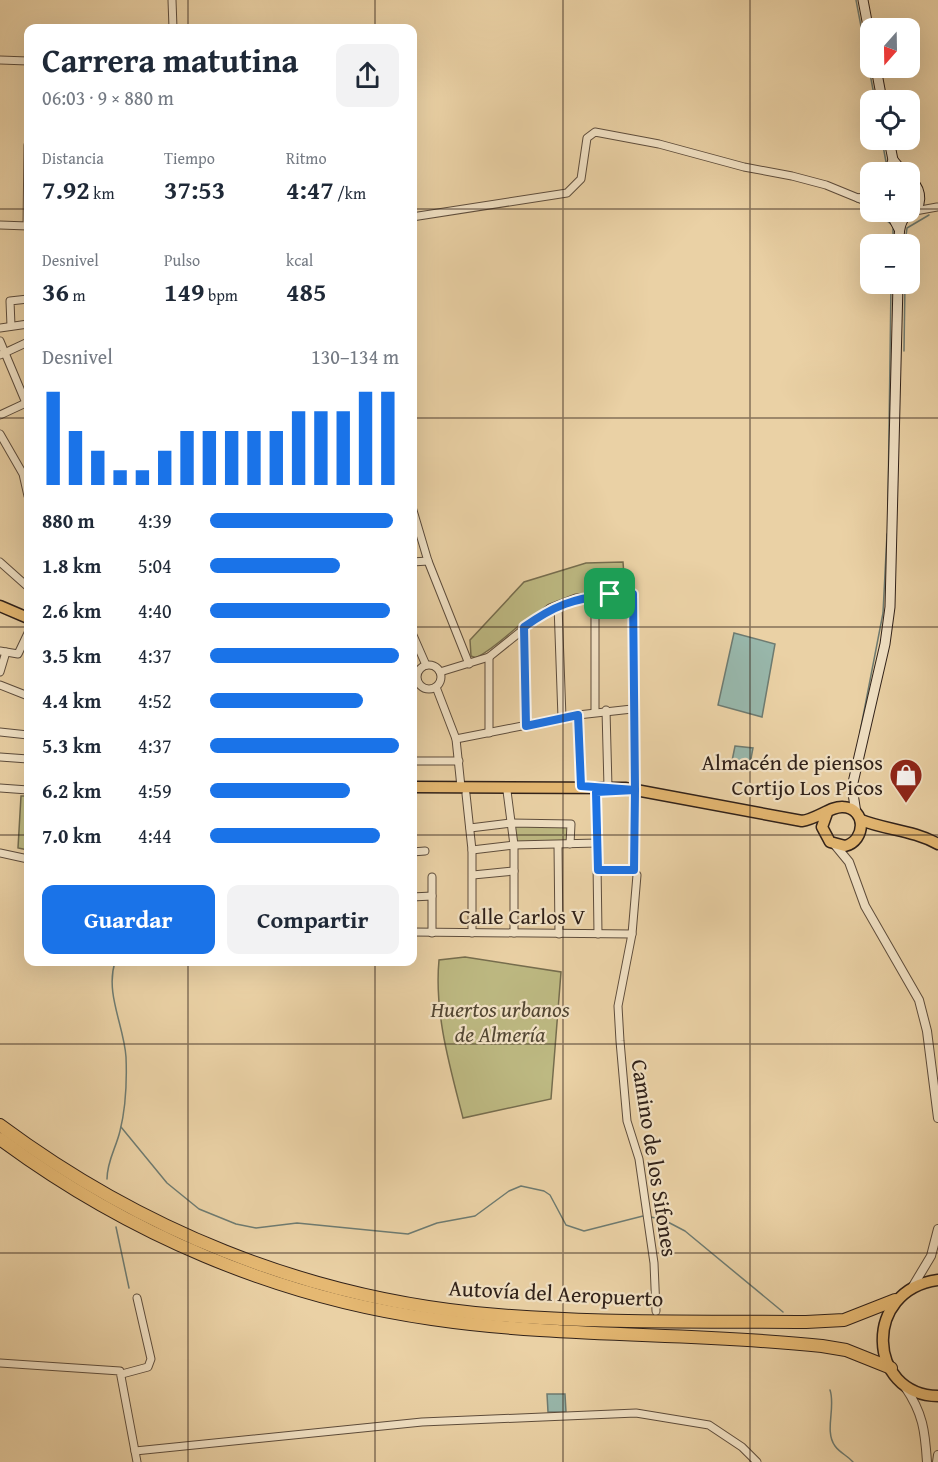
<!DOCTYPE html>
<html lang="es">
<head>
<meta charset="utf-8">
<style>
	:root { --surface:#fff; --page:#f2f2f3; --text:#1f2937; --muted:#747a83; --accent:#1a73e8 }
	body { margin:0; font-family:"Gentium Book Plus",serif; background:var(--page); color:var(--text); height:100vh; display:flex; flex-direction:column; font-size:22px; white-space:nowrap }
	* { box-sizing:border-box; margin:0 }
	p { font-size:20px; color:var(--muted) }
	.icon { flex:none; width:33px; height:33px; fill:none; stroke:currentColor; stroke-width:2; stroke-linecap:round; stroke-linejoin:round }
	.map { position:relative; flex:1; overflow:hidden }
	.details { position:absolute; left:24px; top:24px; width:393px; height:942px; display:flex; flex-direction:column; background:var(--surface); border-radius:12px; box-shadow:0 6px 24px #0002 }
	.details>* { flex:none }
	.needle { width:39px; rotate:200deg }
	.buttons { position:absolute; left:860px; top:18px; display:grid; gap:12px }
	.buttons a { display:grid; place-items:center; width:60px; height:60px; border-radius:12px; background:var(--surface); box-shadow:0 6px 24px #0002; font-size:30px }
	.pin { position:absolute; display:grid; place-items:center; width:51px; height:51px; color:#fff; margin:-26px; border-radius:12px; box-shadow:0 3px 9px #0006 }
	.round { display:grid; place-items:center; flex:none; width:63px; height:63px; border-radius:12px; background:var(--page) }
	.head { display:flex; align-items:center; justify-content:space-between; height:102px; padding:0 18px }
	h1 { font-size:33px; font-weight:700; line-height:45px }
	.stats { display:grid; grid-template-columns:repeat(3,1fr); gap:9px; height:102px; padding:6px 18px }
	.stats div { display:grid; align-content:center }
	.stats b { font-size:26px; font-weight:700 }
	.stats small { font-size:16px; font-weight:400 }
	.stats p { font-size:16px }
	.chart { height:168px; padding:12px 18px }
	.chart p { display:flex; justify-content:space-between }
	.chart svg { width:100%; height:108px; margin-top:6px; stroke:var(--accent); stroke-width:6 }
	.action { display:flex; gap:12px; margin-top:auto; padding:12px 18px }
	.action a { flex:1; height:69px; border-radius:12px; background:var(--accent); color:#fff; font-size:24px; font-weight:700; line-height:69px; text-align:center }
	.action a+a { background:var(--page); color:var(--text) }
	ul { padding:0 18px; list-style:none; font-size:20px }
	li { display:grid; grid-template-columns:96px 72px 1fr; align-items:center; height:45px }
	li i { height:15px; border-radius:8px; background:var(--accent) }
	.map>svg:first-child { display:block }
	.green { fill:#bdb982; stroke:#766d4e; stroke-width:1.5 }
	.water { fill:#98b7ab; stroke:#6e7b71; stroke-width:1.5 }
	.lines { fill:none; stroke-linecap:round; stroke-linejoin:round }
	.stream { stroke:#6e7b71; stroke-width:1.5 }
	.minor-casing { stroke:#5e4d3c; stroke-width:9 }
	.tertiary-casing { stroke:#5e4d3c; stroke-width:10 }
	.secondary-casing { stroke:#302119; stroke-width:11 }
	.primary-casing { stroke:#302119; stroke-width:13 }
	.trunk-casing { stroke:#302119; stroke-width:13 }
	.motorway-casing { stroke:#302119; stroke-width:14 }
	.minor { stroke:#f1e1c4; stroke-width:7 }
	.tertiary { stroke:#f1e1c4; stroke-width:8 }
	.secondary { stroke:#f1e1c4; stroke-width:9 }
	.primary { stroke:#e5b872; stroke-width:10 }
	.trunk { stroke:#e5b872; stroke-width:10 }
	.motorway { stroke:#e5b872; stroke-width:12 }
	.route-casing { stroke:#fff; stroke-width:12 }
	.route { stroke:#1a73e8; stroke-width:8 }
	.grid { fill:none; stroke:#302119; stroke-width:1.5; stroke-opacity:0.55 }
	.labels { text-anchor:middle; dominant-baseline:central; stroke-width:4.5; stroke-linejoin:round; paint-order:stroke }
	.poi-label { font-size:22px; fill:#302119; stroke:#f1e1c4; text-anchor:end }
	.street-label { font-size:22px; fill:#302119; stroke:#f1e1c4 }
	.park-label { font-size:22px; font-style:italic; fill:#534733; stroke:#f1e1c4 }
</style>
</head>
<body>
<div class="map">
<svg width="938" height="1462" viewBox="0 0 938 1462">
	<rect width="100%" height="100%" fill="#ead1a5"/>
	<filter id="stains"><feTurbulence type="fractalNoise" baseFrequency=".00333" numOctaves="4"/><feColorMatrix values="0 0 0 0 .2 0 0 0 0 .09 0 0 0 0 .02 0 0 0 .5 -.17"/></filter>
	<radialGradient id="worn" r=".72"><stop offset=".6" stop-color="#630" stop-opacity="0"/><stop offset="1" stop-color="#630" stop-opacity=".3"/></radialGradient>
	<g class="green">
		<path d="M623,562L625,589C583,590 554,598 521,624C506,636 493,649 476,658L471,656L470,640L524,582L586,563Z"/>
		<polygon points="21,796 28,796 28,850 18,848"/>
		<polygon points="511,823 571,824 570,844 514,845"/>
		<path d="M465,957L561,972L551,1099L463,1118C450,1067 434,1013 439,960Z"/>
	</g>
	<g class="water">
		<polygon points="734,633 775,644 762,717 718,705"/>
		<polygon points="735,746 753,748 750,764 732,761"/>
		<polygon points="547,1394 565,1394 566,1412 548,1412"/>
	</g>
	<g class="lines">
		<g class="stream">
			<polyline points="856,0 875,100"/>
			<polyline points="882,140 886,162 883,172"/>
			<polyline points="876,212 892,225"/>
			<polyline points="893,244 893,229"/>
			<polyline points="905,244 907,228 929,215"/>
			<polyline points="904,351 905,284"/>
			<polyline points="888,505 891,284"/>
			<polyline points="860,732 883,613 887,534"/>
			<polyline points="121,1127 167,1183 199,1209 236,1224 256,1228 297,1223 408,1234 437,1223 475,1216 509,1191 521,1186 544,1191 550,1195 566,1225 584,1231 643,1216"/>
			<path d="M107,1179C107,1161 116,1148 120,1131C126,1107 127,1082 126,1057C124,1026 105,993 115,962"/>
			<polyline points="651,1217 664,1220 685,1231 783,1312"/>
			<polyline points="116,1227 129,1288"/>
			<path d="M830,1390C836,1407 824,1431 835,1446C840,1453 848,1456 853,1462"/>
		</g>
		<g class="minor-casing">
			<g id="minor">
				<polyline points="172,0 173,28"/>
				<polyline points="0,60 28,61"/>
				<polyline points="858,198 870,196"/>
				<polyline points="915,211 937,207"/>
				<polyline points="412,217 567,193 581,179 587,138 595,132 659,144 744,167 792,176 826,185 870,203"/>
				<polyline points="0,225 28,226"/>
				<polyline points="27,226 28,145"/>
				<polyline points="11,326 10,301 28,299"/>
				<polyline points="0,328 28,324"/>
				<polyline points="0,341 26,403"/>
				<polyline points="0,355 28,342"/>
				<polyline points="0,415 28,402"/>
				<polyline points="0,434 23,474 28,496"/>
				<polyline points="412,507 428,561 469,664"/>
				<polyline points="0,562 28,587"/>
				<polyline points="412,562 428,561"/>
				<polyline points="595,596 595,712"/>
				<polyline points="558,605 562,718"/>
				<polyline points="524,627 526,726"/>
				<polyline points="412,633 426,665"/>
				<polyline points="0,651 18,654 28,633"/>
				<polyline points="489,657 489,733"/>
				<circle cx="429" cy="677" r="12"/>
				<polyline points="0,672 6,652"/>
				<polyline points="440,672 489,657 550,608 576,598 633,594 634,870 637,875 632,934 618,1006 620,1041 627,1121 639,1159 654,1263 656,1311"/>
				<polyline points="0,685 28,696"/>
				<polyline points="436,687 456,739 461,787"/>
				<polyline points="606,710 608,787"/>
				<polyline points="578,715 581,786"/>
				<polyline points="0,732 28,735"/>
				<polyline points="456,739 578,715 632,709"/>
				<polyline points="0,757 28,759"/>
				<polyline points="412,761 459,761"/>
				<polyline points="0,788 28,790"/>
				<polyline points="507,791 514,845 514,933"/>
				<polyline points="596,792 598,934"/>
				<polyline points="466,794 472,850 472,933"/>
				<polyline points="470,828 511,823 571,824 570,844"/>
				<polyline points="558,845 559,934"/>
				<polyline points="472,850 514,845 598,843"/>
				<polyline points="412,852 425,851"/>
				<polyline points="0,853 28,859"/>
				<polyline points="598,870 634,870"/>
				<polyline points="473,875 514,871"/>
				<polyline points="412,897 432,896"/>
				<polyline points="412,932 632,934"/>
				<polyline points="432,933 432,877"/>
				<polyline points="0,1363 120,1371 137,1462"/>
				<polyline points="122,1374 148,1367 151,1359 137,1298"/>
				<polyline points="135,1451 422,1422 636,1413 709,1425 742,1447 757,1462"/>
			</g>
		</g>
		<g class="tertiary-casing">
			<g id="tertiary">
				<polyline points="835,845 849,862 865,906 919,1000 927,1031 938,1118"/>
				<polyline points="913,1286 931,1256 938,1229"/>
				<path d="M905,1387C923,1413 925,1431 927,1462"/>
				<polyline points="937,1462 938,1455"/>
			</g>
		</g>
		<g class="secondary-casing">
			<g id="secondary">
				<polyline points="863,0 870,37"/>
				<polyline points="876,68 882,100"/>
				<polyline points="889,140 893,160 889,172"/>
				<polyline points="893,160 903,172"/>
				<polyline points="885,212 892,216 899,229"/>
				<path d="M899,244C899,235 899,224 905,217C908,214 911,214 914,212C924,201 920,186 909,179"/>
				<polyline points="856,813 852,787 885,644 890,607 898,284"/>
			</g>
		</g>
		<g class="primary-casing">
			<g id="primary">
				<polyline points="0,606 28,618"/>
				<path d="M412,787L625,788L802,821C817,819 831,806 843,807C867,808 866,841 845,846L830,842L822,827L827,813"/>
				<path d="M861,820C886,830 913,830 938,844"/>
			</g>
		</g>
		<g class="trunk-casing">
			<path id="trunk" d="M938,1280C862,1290 867,1395 938,1396"/>
		</g>
		<g class="motorway-casing">
			<g id="motorway">
				<path d="M0,1125C140,1229 301,1295 475,1313C585,1324 696,1321 806,1322L844,1320L895,1300"/>
				<path d="M0,1139C127,1233 275,1297 432,1319C561,1338 692,1332 822,1346L846,1350L891,1368"/>
			</g>
		</g>
		<use href="#minor" class="minor"/>
		<use href="#tertiary" class="tertiary"/>
		<use href="#secondary" class="secondary"/>
		<use href="#primary" class="primary"/>
		<use href="#trunk" class="trunk"/>
		<use href="#motorway" class="motorway"/>
	</g>
	<g class="lines">
		<g class="route-casing">
			<path id="route" d="M610,594C573,599 555,605 524,627L526,726L578,715L581,786L635,790L634,870H598L596,792L635,790L633,594H610"/>
		</g>
		<use href="#route" class="route"/>
	</g>
	<path class="grid" d="M188,0V28M375,0V28M563,0V1462M750,0V1462M0,209H28M412,209H870M909,209H938M0,418H28M412,418H938M0,627H28M412,627H938M0,835H28M412,835H938M188,962V1462M375,962V1462M0,1044H938M0,1253H938"/>
	<defs>
		<g id="shop-pin" transform="scale(1.725)"><path d="M0 17L-7.5 6A9.5 9.5 0 1 1 7.5 6Z" fill="#8f2418" stroke="#f1e1c4"/><path d="M-5-2.5h2.3a2.7 3.5 0 0 1 5.4 0H5L5.5 6h-11ZM-1.5-2.5h3a1.5 2.3 0 0 0-3 0Z" fill="#fff"/></g>
	</defs>
	<g fill-rule="evenodd">
		<use href="#shop-pin" x="906" y="775"/>
	</g>
	<g class="labels">
		<g class="poi-label">
			<text x="883" y="762">Almacén de piensos<tspan x="883" dy="25">Cortijo Los Picos</tspan></text>
		</g>
		<g class="street-label">
			<text x="522" y="916">Calle Carlos V</text>
			<text transform="translate(655 1158) rotate(81)">Camino de los Sifones</text>
			<text transform="translate(556 1293) rotate(3)">Autovía del Aeropuerto</text>
		</g>
		<g class="park-label">
			<text x="500" y="1009">Huertos urbanos<tspan x="500" dy="25">de Almería</tspan></text>
		</g>
	</g>
	<rect width="100%" height="100%" filter="url(#stains)"/>
	<rect width="100%" height="100%" fill="url(#worn)"/>
</svg>
<div class="buttons">
<a><svg class="needle" viewBox="-14 -14 28 28"><path d="M0-13l5 13h-10z" fill="#e53935"/><path d="M0 13l5-13h-10z" fill="#747a83"/></svg></a>
<a><svg class="icon" aria-label="locate" viewBox="0 0 24 24"><circle cx="12" cy="12" r="6"/><path d="M12 2v4M12 18v4M2 12h4M18 12h4"/></svg></a>
<a>+</a>
<a>−</a>
</div>
<div class="pin" style="left:610px;top:594px;background:#1e9e55"><svg class="icon" aria-label="arrive" viewBox="0 0 24 24"><path d="M6 21V4h12l-3 4 3 4H6"/></svg></div>
<section class="details">
<div class="head"><div><h1>Carrera matutina</h1><p>06:03 · 9 × 880 m</p></div><a class="round"><svg class="icon" aria-label="share" viewBox="0 0 24 24"><path d="M12 15V3M7 8l5-5 5 5M5 13v7h14v-7"/></svg></a></div>
<div class="stats">
<div><p>Distancia</p><b>7.92<small> km</small></b></div>
<div><p>Tiempo</p><b>37:53</b></div>
<div><p>Ritmo</p><b>4:47<small> /km</small></b></div>
</div>
<div class="stats">
<div><p>Desnivel</p><b>36<small> m</small></b></div>
<div><p>Pulso</p><b>149<small> bpm</small></b></div>
<div><p>kcal</p><b>485</b></div>
</div>
<div class="chart"><p><span>Desnivel</span>130–134 m</p>
<svg viewBox="0 0 160 44" preserveAspectRatio="none"><path d="M5 44V6M15 44V22M25 44V30M35 44V38M45 44V38M55 44V30M65 44V22M75 44V22M85 44V22M95 44V22M105 44V22M115 44V14M125 44V14M135 44V14M145 44V6M155 44V6"/></svg>
</div>
<ul>
<li><b>880 m</b>4:39<i style="width:97%"></i></li>
<li><b>1.8 km</b>5:04<i style="width:69%"></i></li>
<li><b>2.6 km</b>4:40<i style="width:95%"></i></li>
<li><b>3.5 km</b>4:37<i style="width:100%"></i></li>
<li><b>4.4 km</b>4:52<i style="width:81%"></i></li>
<li><b>5.3 km</b>4:37<i style="width:100%"></i></li>
<li><b>6.2 km</b>4:59<i style="width:74%"></i></li>
<li><b>7.0 km</b>4:44<i style="width:90%"></i></li>
</ul>
<div class="action"><a>Guardar</a><a>Compartir</a></div>
</section>
</div>
</body>
</html>
